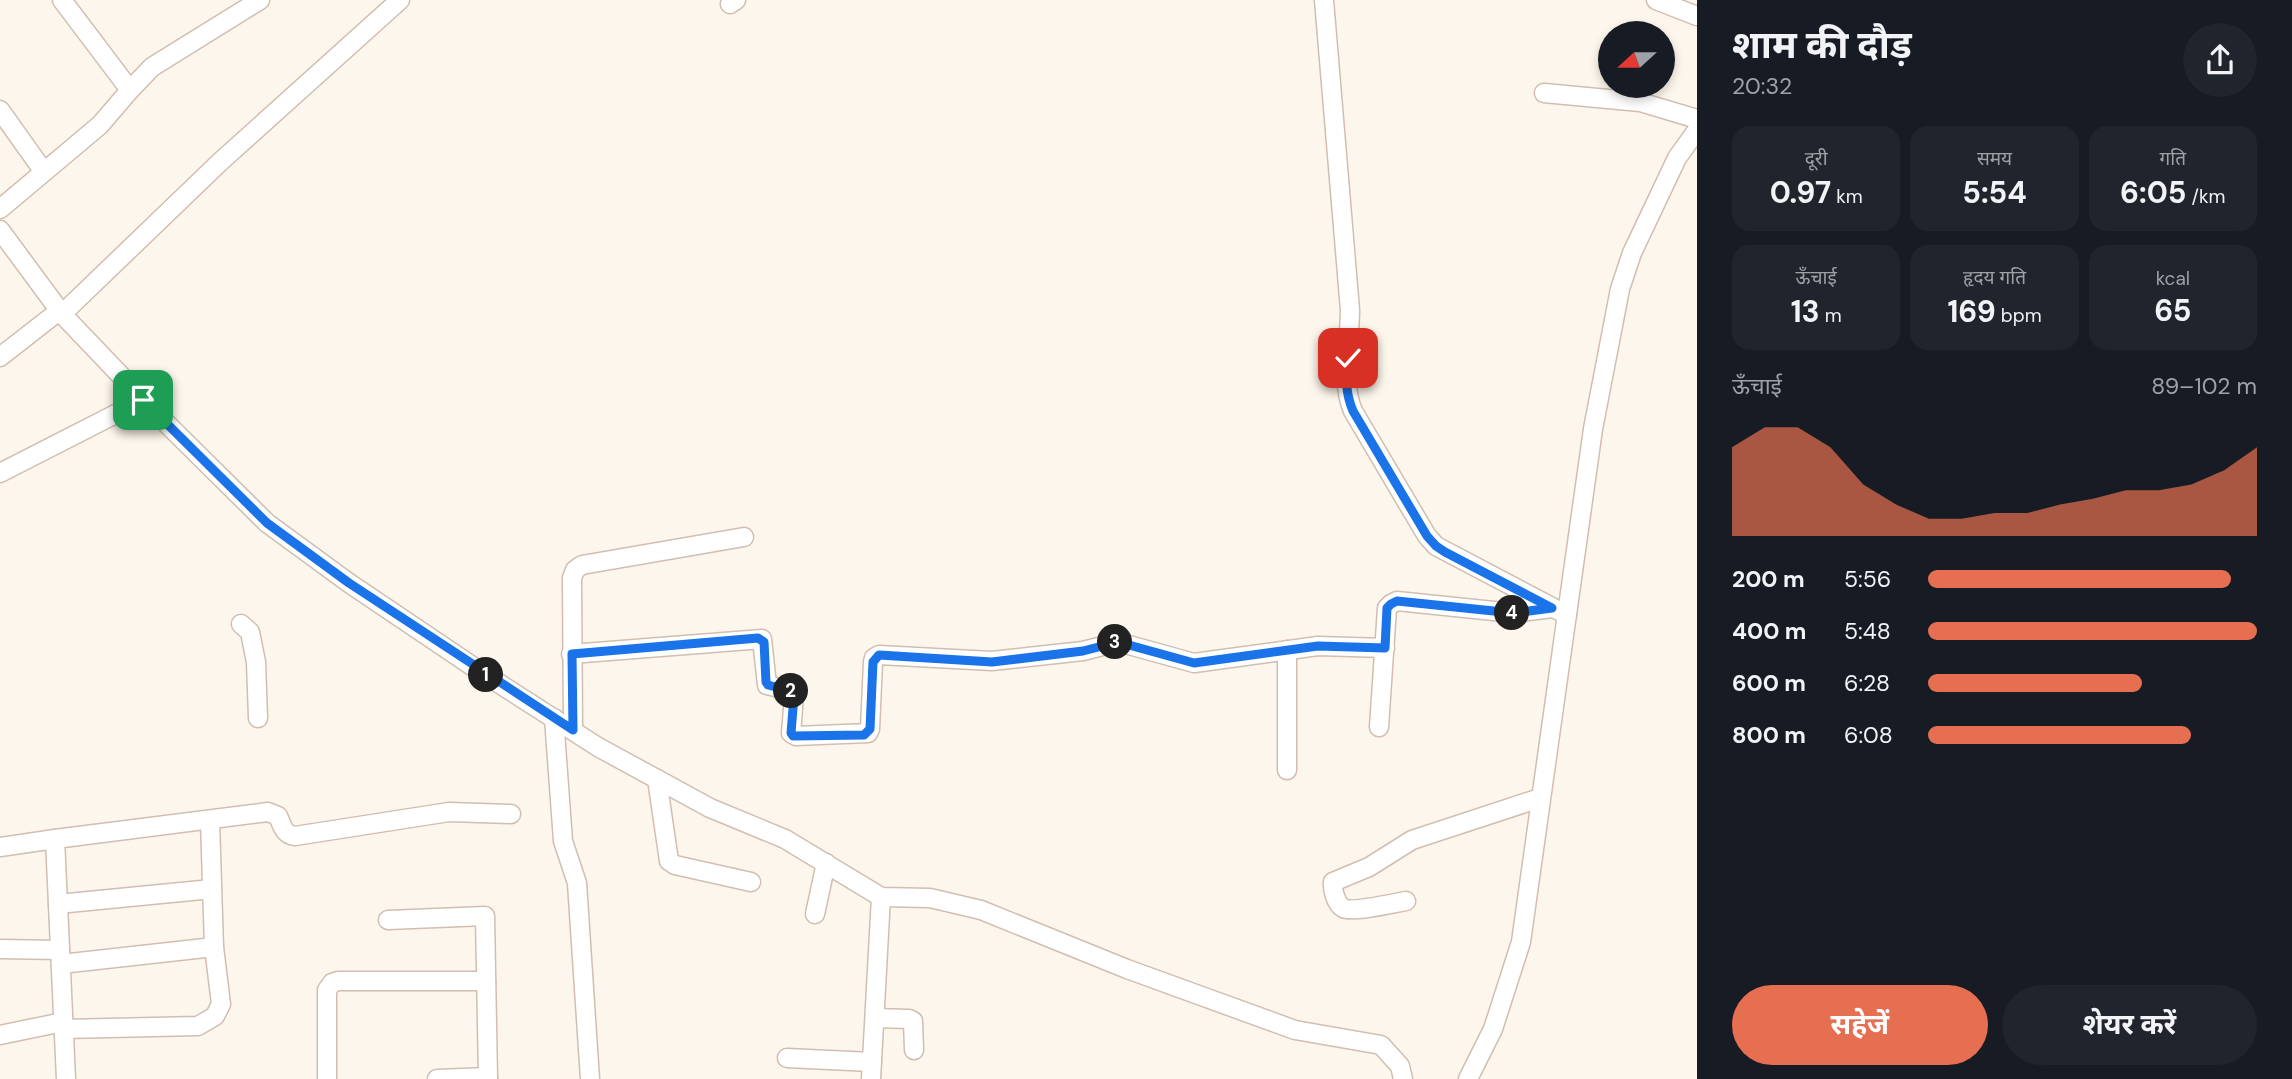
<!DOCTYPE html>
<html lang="hi">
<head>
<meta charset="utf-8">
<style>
	:root { --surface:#171b24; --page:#20242c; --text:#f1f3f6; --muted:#9ea1a6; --accent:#e76f51 }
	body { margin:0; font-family:"DM Sans","Noto Sans Devanagari",sans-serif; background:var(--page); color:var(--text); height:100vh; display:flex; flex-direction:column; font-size:26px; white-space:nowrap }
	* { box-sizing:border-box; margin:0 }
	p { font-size:23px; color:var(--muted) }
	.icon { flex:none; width:38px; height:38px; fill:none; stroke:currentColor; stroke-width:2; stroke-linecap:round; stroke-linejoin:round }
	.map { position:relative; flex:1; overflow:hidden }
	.drawer { display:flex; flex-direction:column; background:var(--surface); width:595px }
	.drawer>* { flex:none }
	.needle { width:46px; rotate:249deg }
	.tools { position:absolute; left:1598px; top:21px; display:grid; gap:14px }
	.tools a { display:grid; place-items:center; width:77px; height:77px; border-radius:50%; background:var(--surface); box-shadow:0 4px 10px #0003; font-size:35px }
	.pin { position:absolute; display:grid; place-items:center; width:60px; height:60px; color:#fff; margin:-30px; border-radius:14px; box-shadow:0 4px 10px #0006 }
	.km { position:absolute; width:35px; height:35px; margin:-18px; border-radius:50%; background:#222; color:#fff; font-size:19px; line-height:35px; text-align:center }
	.round { display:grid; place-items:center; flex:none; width:74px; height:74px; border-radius:37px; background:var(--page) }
	.headline { display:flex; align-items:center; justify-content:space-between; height:119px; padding:0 35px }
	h1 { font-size:38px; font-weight:700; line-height:52px }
	.metrics { display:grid; grid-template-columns:repeat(3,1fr); gap:10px; height:119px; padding:7px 35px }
	.metrics div { display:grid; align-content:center; border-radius:18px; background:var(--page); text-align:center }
	.metrics b { font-size:30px; font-weight:700 }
	.metrics small { font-size:19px; font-weight:400 }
	.metrics p { font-size:19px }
	.chart { height:196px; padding:14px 35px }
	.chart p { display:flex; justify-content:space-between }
	.chart svg { width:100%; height:126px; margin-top:7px; fill:var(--accent); opacity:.7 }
	.cta { display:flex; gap:14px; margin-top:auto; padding:14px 35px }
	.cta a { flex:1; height:80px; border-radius:42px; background:var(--accent); color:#fff; font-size:28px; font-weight:700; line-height:80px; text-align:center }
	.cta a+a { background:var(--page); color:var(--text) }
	ul { padding:0 35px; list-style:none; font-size:23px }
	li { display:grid; grid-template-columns:112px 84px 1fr; align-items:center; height:52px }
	li i { height:18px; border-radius:9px; background:var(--accent) }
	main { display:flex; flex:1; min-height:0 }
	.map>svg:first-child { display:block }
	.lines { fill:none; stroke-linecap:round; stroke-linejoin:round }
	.minor-casing { stroke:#d1beb0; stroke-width:21 }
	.minor { stroke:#fff; stroke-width:18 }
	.route-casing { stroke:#fff; stroke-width:14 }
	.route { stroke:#1a73e8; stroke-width:9 }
</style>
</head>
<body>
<main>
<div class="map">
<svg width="1697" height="1079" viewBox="0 0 1697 1079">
	<rect width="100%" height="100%" fill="#fdf6ec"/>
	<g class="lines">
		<g class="minor-casing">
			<g id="minor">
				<polyline points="62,0 130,90"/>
				<path d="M1324,0L1350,310C1350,342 1340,381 1353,411L1427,536L1436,546L1567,615"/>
				<polyline points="1656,0 1697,16"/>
				<polyline points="730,4 736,0"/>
				<polyline points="1544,93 1640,102 1697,119"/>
				<polyline points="0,110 44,172"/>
				<polyline points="0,209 100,125 130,90 152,67 260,0"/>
				<polyline points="0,230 62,314 168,425 267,523 349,583 478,670 598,747 710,808 785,839 881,897 930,898 981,910 1127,969 1295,1030 1381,1045 1400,1066 1403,1079"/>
				<polyline points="62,314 220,162 400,0"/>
				<polyline points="0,357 59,311"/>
				<polyline points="0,473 143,400"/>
				<polyline points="241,624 250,632 256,662 258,718"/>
				<polyline points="571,654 762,639 767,685 788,690 794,696 791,733 796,736 868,733 870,729 873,662 874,658 879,655 992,661 1083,651 1118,642 1194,663 1318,646 1385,648"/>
				<polyline points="554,718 563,841 577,883 590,1079"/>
				<polyline points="1379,727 1387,608 1391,604 1397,601 1513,613 1552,608"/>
				<polyline points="573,730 572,578 575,570 582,565 744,537"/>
				<polyline points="1287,770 1287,650"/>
				<polyline points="657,779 669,861 675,865 751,882"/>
				<polyline points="0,847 55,839"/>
				<path d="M1406,901C1394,903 1353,913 1343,908C1336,904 1332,889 1333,882L1369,867L1412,840L1540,798"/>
				<polyline points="58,904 212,889"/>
				<polyline points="815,914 826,863"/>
				<polyline points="388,920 485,916 488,1079"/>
				<polyline points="0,949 60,950"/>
				<polyline points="61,964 214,947"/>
				<polyline points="875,1018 909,1019 913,1021 914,1050"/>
				<polyline points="64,1029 198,1026 215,1016 221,1004 214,947 210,821"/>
				<polyline points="0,1035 63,1022"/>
				<polyline points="787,1058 872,1062"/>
				<path d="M66,1079L55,839L268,812L278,816C282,825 284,835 295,836L449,812L511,814"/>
				<polyline points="327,1079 327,990 332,983 338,981 486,981"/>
				<polyline points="437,1079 488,1077"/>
				<polyline points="871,1079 881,897"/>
				<polyline points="1468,1079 1493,1029 1521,942 1593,429 1620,289 1632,253 1677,158 1697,130"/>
			</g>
		</g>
		<use href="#minor" class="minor"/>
	</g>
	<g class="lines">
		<g class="route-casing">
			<path id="route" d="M143,400L267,523L349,583L573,730L572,654L758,638L764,642L766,682L768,685L788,690L794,696L791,733L793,736L864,735L870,729L873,662L879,655L992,662L1083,651L1118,642L1194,663L1318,646L1385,648L1387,608L1391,604L1397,601L1513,613L1552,608L1445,552L1436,546L1427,536L1353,411C1345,392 1346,378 1348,358"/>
		</g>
		<use href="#route" class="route"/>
	</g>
</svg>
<div class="tools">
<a><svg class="needle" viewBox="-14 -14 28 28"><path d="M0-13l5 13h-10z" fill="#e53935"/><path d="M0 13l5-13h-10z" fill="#9ea1a6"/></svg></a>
</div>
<div class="pin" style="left:143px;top:400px;background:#1e9e55"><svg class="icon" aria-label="arrive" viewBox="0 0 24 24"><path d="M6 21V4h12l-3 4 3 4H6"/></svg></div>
<div class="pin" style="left:1348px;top:358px;background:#d93025"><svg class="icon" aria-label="check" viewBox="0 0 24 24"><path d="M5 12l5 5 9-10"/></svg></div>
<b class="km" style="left:486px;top:675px">1</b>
<b class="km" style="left:791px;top:691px">2</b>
<b class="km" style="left:1115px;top:642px">3</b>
<b class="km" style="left:1512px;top:613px">4</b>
</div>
<section class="drawer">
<div class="headline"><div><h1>शाम की दौड़</h1><p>20:32</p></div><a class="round"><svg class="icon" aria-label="share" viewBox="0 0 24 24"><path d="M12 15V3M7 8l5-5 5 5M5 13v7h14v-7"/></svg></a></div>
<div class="metrics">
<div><p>दूरी</p><b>0.97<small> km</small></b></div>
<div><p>समय</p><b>5:54</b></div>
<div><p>गति</p><b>6:05<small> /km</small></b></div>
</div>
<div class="metrics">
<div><p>ऊँचाई</p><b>13<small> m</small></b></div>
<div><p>हृदय गति</p><b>169<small> bpm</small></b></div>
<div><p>kcal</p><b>65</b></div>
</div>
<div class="chart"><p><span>ऊँचाई</span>89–102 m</p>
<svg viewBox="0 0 160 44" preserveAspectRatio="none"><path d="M0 44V13L10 6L20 6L30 13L40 26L50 33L60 38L70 38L80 36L90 36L100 33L110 31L120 28L130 28L140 26L150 21L160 13V44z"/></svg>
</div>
<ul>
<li><b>200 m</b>5:56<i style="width:92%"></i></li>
<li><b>400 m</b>5:48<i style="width:100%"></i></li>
<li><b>600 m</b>6:28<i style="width:65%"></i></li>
<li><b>800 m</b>6:08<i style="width:80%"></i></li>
</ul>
<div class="cta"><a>सहेजें</a><a>शेयर करें</a></div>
</section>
</main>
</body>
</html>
